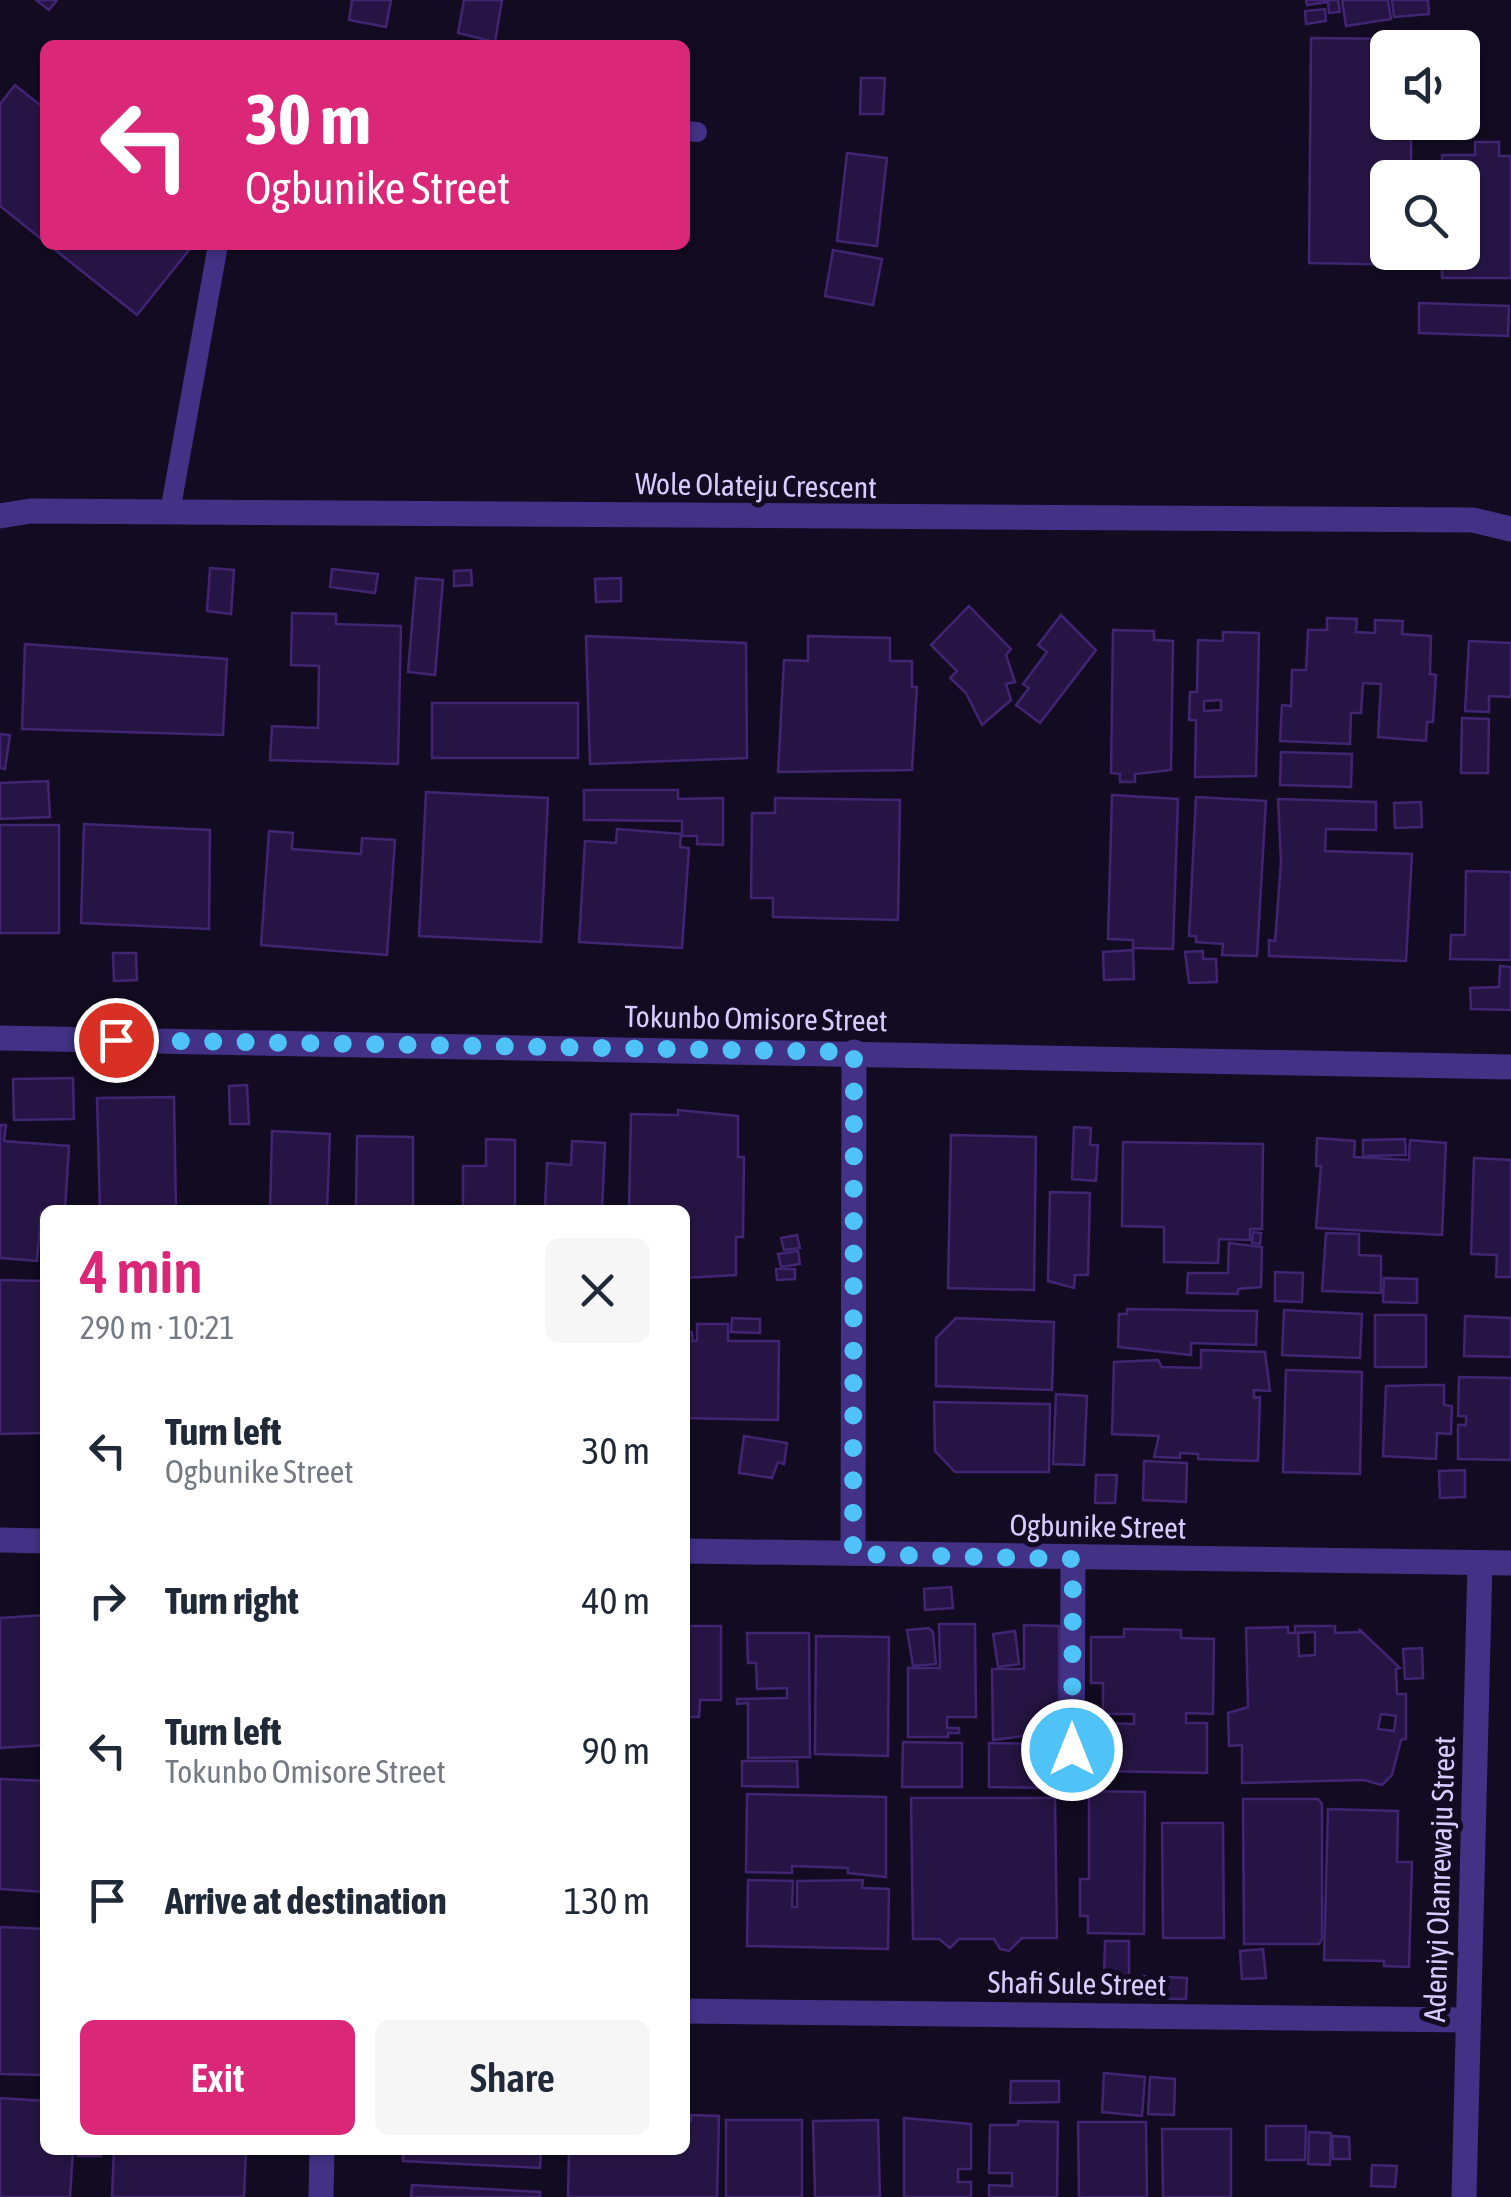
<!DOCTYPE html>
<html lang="en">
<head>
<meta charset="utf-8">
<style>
  :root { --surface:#fff; --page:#f6f6f7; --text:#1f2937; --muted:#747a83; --accent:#db2777 }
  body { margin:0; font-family:"Asap Condensed",sans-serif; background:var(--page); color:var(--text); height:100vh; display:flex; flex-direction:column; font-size:38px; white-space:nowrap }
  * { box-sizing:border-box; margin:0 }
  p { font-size:32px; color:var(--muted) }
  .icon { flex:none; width:55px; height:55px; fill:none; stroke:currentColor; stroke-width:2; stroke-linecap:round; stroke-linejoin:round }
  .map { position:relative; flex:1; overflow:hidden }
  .drawer { position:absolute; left:40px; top:1205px; width:650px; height:950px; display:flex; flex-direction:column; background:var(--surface); border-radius:15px; box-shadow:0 2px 8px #0004 }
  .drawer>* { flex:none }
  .guide { position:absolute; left:40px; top:40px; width:650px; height:210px; border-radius:15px; box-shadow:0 2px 8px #0004; background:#db2777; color:#fff; overflow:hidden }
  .controls { position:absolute; left:1370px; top:30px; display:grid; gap:20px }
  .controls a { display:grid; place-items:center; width:110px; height:110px; border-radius:15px; background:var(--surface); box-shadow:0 2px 8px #0004; font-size:50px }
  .pin { position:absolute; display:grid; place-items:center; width:85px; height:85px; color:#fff; margin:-42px; border:5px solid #fff; border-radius:50%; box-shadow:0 2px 10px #0007 }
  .me { position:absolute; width:110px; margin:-55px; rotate:0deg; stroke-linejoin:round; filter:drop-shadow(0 0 8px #0008) }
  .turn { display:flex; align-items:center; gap:35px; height:210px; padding:0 40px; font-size:45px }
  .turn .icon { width:130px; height:130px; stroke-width:2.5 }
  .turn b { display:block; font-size:70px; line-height:85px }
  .round { display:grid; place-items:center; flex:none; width:105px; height:105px; border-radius:15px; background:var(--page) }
  .headline { display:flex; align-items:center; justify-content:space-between; height:170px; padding:0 40px }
  h1 { font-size:60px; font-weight:600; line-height:75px; color:var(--accent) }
  .action { display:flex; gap:20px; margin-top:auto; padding:20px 40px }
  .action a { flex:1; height:115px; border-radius:15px; background:var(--accent); color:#fff; font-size:40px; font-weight:600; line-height:115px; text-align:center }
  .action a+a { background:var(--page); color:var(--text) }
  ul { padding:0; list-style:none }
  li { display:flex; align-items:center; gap:30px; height:150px; padding:0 40px }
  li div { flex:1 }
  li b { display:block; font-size:38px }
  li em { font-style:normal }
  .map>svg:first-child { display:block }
</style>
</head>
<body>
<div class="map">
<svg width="1511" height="2197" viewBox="0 0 1511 2197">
  <rect width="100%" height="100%" fill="#120b21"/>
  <g fill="#261544" stroke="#412572" stroke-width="2.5" fill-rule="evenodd">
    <polygon points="36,0 57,0 49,10"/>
    <polygon points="352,0 391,0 386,27 349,20"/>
    <polygon points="464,0 502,0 495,42 458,33"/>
    <polygon points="1306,0 1338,0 1340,12 1329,13 1328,2 1307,5"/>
    <polygon points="1342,0 1388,0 1391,19 1346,26"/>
    <polygon points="1392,0 1428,0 1429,14 1394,17"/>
    <polygon points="1325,9 1326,21 1306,24 1305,11"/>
    <polygon points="1311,38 1412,39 1412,48 1388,48 1388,122 1411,122 1411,178 1388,178 1388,252 1410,252 1410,265 1309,263"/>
    <polygon points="861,78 885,78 883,114 860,114"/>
    <polygon points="15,85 45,109 45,242 0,206 0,104"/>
    <polygon points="1475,142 1499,142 1499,156 1511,156 1511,278 1442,278 1442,252 1462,252 1462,178 1442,178 1442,155 1475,155"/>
    <polygon points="847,153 887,158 877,246 837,241"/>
    <polygon points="49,245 193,245 137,315"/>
    <polygon points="833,250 882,259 873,305 825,296"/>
    <polygon points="1419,303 1509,306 1508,336 1419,333"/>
    <polygon points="210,568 234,570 231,614 207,611"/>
    <polygon points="332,569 378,574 375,593 330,587"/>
    <polygon points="471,570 472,585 454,586 454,571"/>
    <polygon points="416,578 443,580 435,675 408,672"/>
    <polygon points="621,578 621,601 596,602 595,579"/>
    <polygon points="969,606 1011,649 1006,655 1015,682 1006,684 1011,700 982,725 966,693 950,678 957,671 931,645"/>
    <polygon points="292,613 336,614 336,624 401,626 398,764 270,760 272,726 318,728 319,666 291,665"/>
    <polygon points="1061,615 1096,650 1040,723 1016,705 1029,688 1023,684 1047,652 1038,645"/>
    <polygon points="1327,618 1357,619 1356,632 1375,633 1375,620 1403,621 1402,634 1431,636 1430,674 1436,675 1433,722 1427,722 1426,741 1378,737 1381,684 1363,683 1361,713 1351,713 1350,744 1280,741 1282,705 1291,706 1292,670 1306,670 1308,630 1327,630"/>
    <polygon points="1113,630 1154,631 1154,640 1173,641 1171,770 1135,774 1135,782 1120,782 1120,774 1111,773"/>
    <path d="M1223,632L1259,633L1256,776L1195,777L1196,720H1189L1190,692H1197L1198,640L1223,641ZM1221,700V710L1204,711V701Z"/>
    <polygon points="586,636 746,643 747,758 590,764"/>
    <polygon points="808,636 890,638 890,661 912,661 912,687 917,687 912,770 778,772 784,660 808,661"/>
    <polygon points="1469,641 1511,643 1511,697 1489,696 1489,712 1465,711"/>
    <polygon points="25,644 227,659 223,735 22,729"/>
    <rect x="432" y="703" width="146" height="55"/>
    <polygon points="1462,718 1489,719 1488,773 1461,773"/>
    <polygon points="0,734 10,735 5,769 0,768"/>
    <polygon points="1281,752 1352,754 1351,787 1280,785"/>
    <polygon points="48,781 50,817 0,819 0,783"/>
    <polygon points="584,790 678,790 678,799 723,798 723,845 697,844 697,836 682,836 682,821 584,820"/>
    <polygon points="426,792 548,798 541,942 419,936"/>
    <polygon points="1112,795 1178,799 1173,949 1133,948 1133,940 1108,939"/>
    <polygon points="1196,797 1266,801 1257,956 1222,955 1223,944 1196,942 1196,936 1189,936"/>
    <polygon points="775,798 900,800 898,920 773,917 773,898 751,898 752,813 775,813"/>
    <polygon points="1278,799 1376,802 1376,830 1326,829 1325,851 1412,854 1406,961 1269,956 1269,940 1275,941 1281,862"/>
    <polygon points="1421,802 1422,827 1395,828 1394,803"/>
    <polygon points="84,824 210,830 209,929 81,923"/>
    <rect x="0" y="825" width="59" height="108"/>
    <polygon points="617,829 681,834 680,847 689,848 682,948 579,942 585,841 616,843"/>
    <polygon points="269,831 293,833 292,849 361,854 362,838 395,840 387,955 261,945"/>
    <polygon points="1466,871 1511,872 1511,960 1450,959 1451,935 1465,935"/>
    <polygon points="1133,950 1134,979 1104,980 1103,952"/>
    <polygon points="1203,951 1203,959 1216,959 1217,982 1189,983 1185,952"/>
    <polygon points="113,953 136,953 137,980 114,981"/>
    <polygon points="1500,966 1511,967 1511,1010 1471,1009 1470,988 1499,987"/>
    <polygon points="73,1078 74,1119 14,1120 13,1079"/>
    <polygon points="247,1085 249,1124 230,1124 229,1086"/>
    <polygon points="174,1097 176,1210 100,1210 97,1098"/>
    <polygon points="678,1110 738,1116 738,1157 744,1157 743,1237 736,1237 736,1275 685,1278 685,1210 629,1210 631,1114 678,1115"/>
    <polygon points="0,1125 6,1125 4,1141 69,1146 65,1210 41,1212 37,1261 0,1258"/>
    <polygon points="1074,1127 1091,1128 1090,1145 1098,1145 1096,1181 1072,1179"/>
    <polygon points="272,1131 330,1134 327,1210 270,1210"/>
    <polygon points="951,1135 1036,1137 1034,1290 948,1288"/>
    <polygon points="357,1136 413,1137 413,1210 356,1210"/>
    <polygon points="1317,1138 1355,1141 1354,1157 1409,1160 1410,1140 1446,1143 1442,1235 1316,1228 1321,1166 1316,1166"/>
    <polygon points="486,1139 515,1140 515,1210 463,1210 463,1166 486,1166"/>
    <polygon points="1405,1139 1406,1155 1363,1156 1363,1140"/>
    <polygon points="572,1141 605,1143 602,1210 545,1210 547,1163 571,1165"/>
    <polygon points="1123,1142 1263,1144 1262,1229 1250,1229 1250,1240 1219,1239 1218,1263 1164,1262 1164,1227 1122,1226"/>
    <polygon points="1474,1158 1511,1160 1511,1277 1496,1277 1497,1255 1471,1254"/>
    <polygon points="1050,1192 1090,1193 1088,1275 1075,1275 1074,1288 1048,1281"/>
    <polygon points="1253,1232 1261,1233 1260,1244 1252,1243"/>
    <polygon points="1326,1233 1359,1234 1359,1255 1381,1256 1381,1293 1322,1291"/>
    <polygon points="797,1235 800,1248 784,1250 781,1238"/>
    <polygon points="1229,1243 1262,1247 1261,1287 1238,1289 1238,1294 1187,1293 1188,1273 1228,1273"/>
    <polygon points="798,1251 800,1264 781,1267 778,1254"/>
    <polygon points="776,1269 795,1269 795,1279 777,1280"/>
    <polygon points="1275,1272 1303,1273 1302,1302 1275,1301"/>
    <polygon points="1384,1278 1417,1279 1417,1303 1383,1302"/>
    <polygon points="0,1280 45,1281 45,1433 0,1434"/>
    <polygon points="1127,1309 1257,1311 1256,1345 1191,1343 1191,1355 1118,1347 1119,1314 1127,1314"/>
    <polygon points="1284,1310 1362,1314 1360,1358 1282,1355"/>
    <rect x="1375" y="1315" width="51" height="52"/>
    <polygon points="1465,1316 1511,1318 1511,1357 1464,1356"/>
    <polygon points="732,1318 760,1319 760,1333 731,1332"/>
    <polygon points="956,1318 1054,1322 1052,1390 936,1386 936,1338"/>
    <polygon points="697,1324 728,1324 728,1341 779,1341 778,1420 685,1418 685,1332 692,1332 693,1341 697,1341"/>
    <polygon points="1201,1350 1265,1352 1270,1391 1254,1390 1254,1398 1260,1397 1258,1461 1198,1459 1198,1454 1180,1453 1180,1458 1154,1457 1159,1436 1112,1434 1114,1362 1158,1360 1162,1367 1201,1368"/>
    <polygon points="1286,1370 1362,1372 1360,1474 1283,1472"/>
    <polygon points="1459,1377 1511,1378 1511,1460 1458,1459 1458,1425 1466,1425 1466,1416 1458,1416"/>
    <polygon points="1426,1385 1444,1385 1444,1405 1452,1406 1451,1434 1437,1433 1436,1459 1383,1456 1386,1386"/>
    <polygon points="1056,1394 1087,1396 1084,1465 1053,1464"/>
    <polygon points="934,1402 1050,1404 1049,1472 955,1472 935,1451"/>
    <polygon points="744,1436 787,1443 784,1464 778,1462 772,1478 739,1473"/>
    <polygon points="1144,1461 1187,1463 1186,1502 1143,1500"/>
    <polygon points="1465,1470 1465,1497 1440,1498 1439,1471"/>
    <polygon points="1096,1475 1117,1475 1115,1503 1095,1503"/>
    <polygon points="951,1587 953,1608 925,1610 924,1589"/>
    <polygon points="45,1615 45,1745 0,1748 0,1618"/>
    <polygon points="939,1624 975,1624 976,1717 947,1717 947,1728 959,1728 959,1733 948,1733 948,1737 908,1737 908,1668 940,1668"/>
    <polygon points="1024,1625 1059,1626 1059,1720 1032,1720 1032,1735 993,1740 992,1669 1024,1669"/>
    <polygon points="685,1626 721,1626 721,1700 700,1700 699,1717 685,1717"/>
    <path d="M1295,1626H1335V1633L1360,1632L1359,1629L1400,1668L1396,1669L1397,1694H1406V1739L1401,1740L1392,1775L1382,1785L1364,1780L1242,1783V1745L1229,1746L1228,1713L1248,1707L1246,1628L1288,1627V1633H1295ZM1315,1632V1655L1299,1656L1298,1633ZM1381,1714L1396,1716L1394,1731L1378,1729Z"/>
    <polygon points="929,1628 933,1632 936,1664 913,1666 907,1630"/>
    <polygon points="1124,1629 1181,1630 1181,1638 1214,1639 1213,1714 1186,1713 1186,1723 1207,1723 1207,1773 1100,1771 1100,1723 1134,1724 1134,1714 1103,1714 1103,1683 1091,1683 1091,1637 1124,1637"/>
    <polygon points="1015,1631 1019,1664 998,1667 993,1634"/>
    <polygon points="747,1633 809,1633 810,1757 748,1758 748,1703 737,1704 737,1699 787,1698 787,1688 757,1689 756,1663 748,1663"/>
    <polygon points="816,1636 889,1637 888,1756 815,1754"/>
    <polygon points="1422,1648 1423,1678 1405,1679 1403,1649"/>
    <polygon points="903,1742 962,1743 962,1787 902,1787"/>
    <polygon points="989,1743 1049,1744 1049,1788 989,1787"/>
    <polygon points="742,1761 797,1761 798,1787 742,1786"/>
    <polygon points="0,1779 45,1781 45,1892 0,1889"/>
    <polygon points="1089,1791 1145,1792 1144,1934 1088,1933 1088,1916 1080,1916 1080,1879 1089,1879"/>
    <polygon points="747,1794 886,1797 886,1877 848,1873 848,1868 792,1866 792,1873 746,1872"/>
    <polygon points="911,1798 1055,1798 1057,1938 1022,1938 1009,1951 1000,1949 994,1939 959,1939 950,1948 939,1939 913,1939"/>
    <polygon points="1243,1799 1318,1799 1322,1804 1322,1939 1319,1944 1244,1944"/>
    <polygon points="1328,1809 1398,1811 1397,1862 1412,1862 1409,1967 1384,1966 1384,1961 1324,1960"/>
    <polygon points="1162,1823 1223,1823 1224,1938 1163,1938"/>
    <polygon points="748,1880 793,1881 792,1907 797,1907 797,1881 863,1880 862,1888 889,1889 888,1949 747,1946"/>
    <polygon points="0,1927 45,1929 45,2075 0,2074"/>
    <polygon points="1105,1941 1129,1941 1129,1975 1104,1975"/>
    <polygon points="1263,1949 1266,1978 1242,1979 1240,1951"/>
    <polygon points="1142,1976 1187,1978 1186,1999 1142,1998"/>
    <polygon points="1081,1979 1135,1981 1135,1996 1080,1994"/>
    <polygon points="1104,2073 1145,2077 1142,2116 1102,2112"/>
    <polygon points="1150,2077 1175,2079 1174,2115 1148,2114"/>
    <polygon points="1011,2081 1059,2081 1059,2102 1010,2103"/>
    <polygon points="0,2098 45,2101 45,2150 73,2150 70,2197 0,2197"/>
    <polygon points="691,2115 719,2116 717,2197 568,2197 569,2150 685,2150 685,2121 691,2121"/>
    <polygon points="904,2118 971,2124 971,2169 958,2169 958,2182 971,2182 971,2197 904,2197"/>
    <rect x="726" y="2120" width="76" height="77"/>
    <polygon points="878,2120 880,2197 815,2197 813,2121"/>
    <polygon points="1018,2121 1058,2122 1057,2197 989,2197 989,2185 1012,2186 1012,2173 989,2173 990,2125 1018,2125"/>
    <polygon points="1078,2122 1146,2122 1147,2197 1079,2197"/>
    <polygon points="1266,2126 1306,2126 1305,2160 1266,2160"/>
    <polygon points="1162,2129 1231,2129 1231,2197 1163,2197"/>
    <polygon points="1309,2132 1331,2133 1330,2165 1308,2164"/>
    <polygon points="1332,2136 1349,2137 1350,2159 1333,2159"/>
    <polygon points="79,2150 101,2150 101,2156 78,2156"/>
    <polygon points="114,2150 246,2150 244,2197 112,2197"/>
    <polygon points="403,2150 541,2150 540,2168 403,2161"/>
    <polygon points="1372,2165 1397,2166 1395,2187 1371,2186"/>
    <polygon points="412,2185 540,2192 540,2197 411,2197"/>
  </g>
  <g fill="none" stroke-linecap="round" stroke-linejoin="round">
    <g stroke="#423185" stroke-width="20">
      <polyline points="685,131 697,132"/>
      <polyline points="170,512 218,245"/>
    </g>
    <g stroke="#423185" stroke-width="25">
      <polyline points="0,516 31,511 1473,520 1511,529"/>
      <polyline points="0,1038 1511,1067"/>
      <polyline points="0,1540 45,1541"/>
      <polyline points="685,1551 1511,1563"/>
      <polyline points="853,1553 854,1052"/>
      <polyline points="1072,1788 1073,1559"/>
      <polyline points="685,2011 1468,2020"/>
      <polyline points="321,2197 322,2150"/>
      <polyline points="1464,2197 1480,1563"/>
    </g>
  </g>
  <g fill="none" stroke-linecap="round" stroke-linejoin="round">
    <polyline stroke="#4fc3f7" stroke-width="18" stroke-dasharray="0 32.4" points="116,1040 854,1052 853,1554 1073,1559 1072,1750"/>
  </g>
  <g text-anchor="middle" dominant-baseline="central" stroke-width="10" stroke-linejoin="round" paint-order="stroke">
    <g font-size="30" fill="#d9cbff" stroke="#120b21">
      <text transform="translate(756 485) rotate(1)">Wole Olateju Crescent</text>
      <text transform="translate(756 1018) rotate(1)">Tokunbo Omisore Street</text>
      <text transform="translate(1098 1526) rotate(1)">Ogbunike Street</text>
      <text transform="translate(1439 1879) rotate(-88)">Adeniyi Olanrewaju Street</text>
      <text transform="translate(1077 1983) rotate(1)">Shafi Sule Street</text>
    </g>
  </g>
</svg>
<div class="controls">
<a><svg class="icon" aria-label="sound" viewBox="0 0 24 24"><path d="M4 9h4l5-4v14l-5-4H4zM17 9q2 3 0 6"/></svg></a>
<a><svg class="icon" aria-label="search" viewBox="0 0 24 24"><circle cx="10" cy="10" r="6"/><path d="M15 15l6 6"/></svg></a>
</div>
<div class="pin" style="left:116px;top:1040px;background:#d93025"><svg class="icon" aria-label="arrive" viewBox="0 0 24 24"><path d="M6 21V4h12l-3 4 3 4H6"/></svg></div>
<svg class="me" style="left:1072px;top:1750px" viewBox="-20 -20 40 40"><circle r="17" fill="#4fc3f7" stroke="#fff" stroke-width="3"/><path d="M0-11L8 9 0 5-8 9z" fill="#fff"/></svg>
<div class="guide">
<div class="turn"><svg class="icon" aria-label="left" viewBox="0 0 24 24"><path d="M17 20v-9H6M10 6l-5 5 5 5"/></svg><div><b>30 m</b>Ogbunike Street</div></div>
</div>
<section class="drawer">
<div class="headline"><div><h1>4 min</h1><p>290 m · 10:21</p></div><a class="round"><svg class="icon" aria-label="close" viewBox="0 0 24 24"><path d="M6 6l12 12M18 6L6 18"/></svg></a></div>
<ul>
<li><svg class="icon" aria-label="left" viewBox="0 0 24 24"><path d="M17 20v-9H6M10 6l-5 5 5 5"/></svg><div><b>Turn left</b><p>Ogbunike Street</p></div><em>30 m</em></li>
<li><svg class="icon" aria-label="right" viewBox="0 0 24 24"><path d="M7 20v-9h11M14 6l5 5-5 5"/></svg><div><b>Turn right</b></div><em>40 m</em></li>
<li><svg class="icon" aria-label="left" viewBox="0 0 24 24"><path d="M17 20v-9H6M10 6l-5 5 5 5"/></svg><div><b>Turn left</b><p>Tokunbo Omisore Street</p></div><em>90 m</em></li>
<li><svg class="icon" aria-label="arrive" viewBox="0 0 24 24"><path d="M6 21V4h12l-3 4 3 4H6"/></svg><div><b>Arrive at destination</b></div><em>130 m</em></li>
</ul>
<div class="action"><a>Exit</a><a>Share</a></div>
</section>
</div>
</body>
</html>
